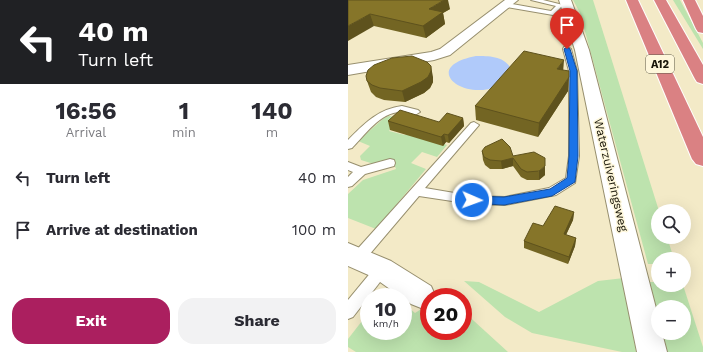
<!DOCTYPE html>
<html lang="en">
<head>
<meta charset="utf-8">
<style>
  :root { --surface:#fff; --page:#f2f2f3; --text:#2b2b33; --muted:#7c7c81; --accent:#ab1f5f }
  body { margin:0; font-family:"Work Sans",sans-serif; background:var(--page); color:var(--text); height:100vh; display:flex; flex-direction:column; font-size:15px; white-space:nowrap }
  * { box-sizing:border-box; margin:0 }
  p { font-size:13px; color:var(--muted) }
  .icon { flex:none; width:22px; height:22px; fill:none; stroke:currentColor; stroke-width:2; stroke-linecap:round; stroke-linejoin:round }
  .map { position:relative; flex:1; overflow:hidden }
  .details { display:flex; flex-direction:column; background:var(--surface); width:348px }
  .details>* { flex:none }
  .banner { background:#202124; color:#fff; overflow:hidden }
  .tools { position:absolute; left:303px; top:204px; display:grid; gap:8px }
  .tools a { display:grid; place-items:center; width:40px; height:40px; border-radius:50%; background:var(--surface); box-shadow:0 4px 16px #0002; font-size:20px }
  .speed { position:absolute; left:12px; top:288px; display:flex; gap:8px; font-size:20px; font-weight:700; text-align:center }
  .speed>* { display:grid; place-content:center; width:52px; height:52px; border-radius:50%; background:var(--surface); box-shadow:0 4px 16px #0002; line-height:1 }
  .speed small { font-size:10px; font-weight:400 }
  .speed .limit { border:6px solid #d22; background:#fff; color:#111 }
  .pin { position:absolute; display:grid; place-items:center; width:34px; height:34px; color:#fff; margin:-41px -17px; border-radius:50% 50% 50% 0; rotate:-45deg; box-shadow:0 0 4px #0007 }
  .pin .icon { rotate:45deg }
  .me { position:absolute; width:44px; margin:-22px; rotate:92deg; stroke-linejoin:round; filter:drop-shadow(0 0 3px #0008) }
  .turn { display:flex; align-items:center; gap:14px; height:84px; padding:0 12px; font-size:18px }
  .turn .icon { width:52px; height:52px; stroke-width:2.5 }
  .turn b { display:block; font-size:28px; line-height:34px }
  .eta { display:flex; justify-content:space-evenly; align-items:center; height:68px; text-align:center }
  .eta b { font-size:24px; font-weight:700; line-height:28px }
  .button { display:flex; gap:8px; margin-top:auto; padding:8px 12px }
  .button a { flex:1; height:46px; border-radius:16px; background:var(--accent); color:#fff; font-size:16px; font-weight:700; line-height:46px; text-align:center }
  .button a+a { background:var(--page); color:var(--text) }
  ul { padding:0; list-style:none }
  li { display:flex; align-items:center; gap:12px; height:52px; padding:0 12px }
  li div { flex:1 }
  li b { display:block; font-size:15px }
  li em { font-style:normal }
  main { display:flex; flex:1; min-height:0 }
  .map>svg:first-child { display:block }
</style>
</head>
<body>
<main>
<section class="details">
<div class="banner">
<div class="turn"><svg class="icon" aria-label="left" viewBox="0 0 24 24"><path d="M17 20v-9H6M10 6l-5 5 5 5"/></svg><div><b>40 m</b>Turn left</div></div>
</div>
<div class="eta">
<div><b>16:56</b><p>Arrival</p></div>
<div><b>1</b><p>min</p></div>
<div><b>140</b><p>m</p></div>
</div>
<ul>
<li><svg class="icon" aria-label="left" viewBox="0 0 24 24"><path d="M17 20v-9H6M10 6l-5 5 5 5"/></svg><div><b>Turn left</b></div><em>40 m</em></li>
<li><svg class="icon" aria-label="arrive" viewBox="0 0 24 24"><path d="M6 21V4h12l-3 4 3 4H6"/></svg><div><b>Arrive at destination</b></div><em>100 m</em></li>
</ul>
<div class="button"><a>Exit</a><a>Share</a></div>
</section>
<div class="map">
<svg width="355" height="352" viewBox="0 0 355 352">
  <rect width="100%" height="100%" fill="#f3eac7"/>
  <g fill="#bde3ae">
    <polygon points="225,0 245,0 311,211 310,237 319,237 326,259 310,259 310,264 300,264 232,13"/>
    <polygon points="325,0 332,0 355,43 355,49"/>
    <polygon points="41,116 52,118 41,131 57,135 60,132 99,145 89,157 74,152 63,163 78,169 28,229 0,218 0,194 15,180 48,169 44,159 26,164 13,160 12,156 22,146 10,141 36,118"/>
    <polygon points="276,278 288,352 274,352 184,333 157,317 116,281 131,282 191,312 250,281"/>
    <polygon points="302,282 310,282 310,285 335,285 355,347 355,352 318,352 314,333 336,333 336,307 310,307 310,317"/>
    <polygon points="55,303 67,313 81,304 81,331 115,331 115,311 160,352 8,352 0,347 0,339 21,312 21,331 55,331"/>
  </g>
  <path fill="#b0cafa" d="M128,56C142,56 158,56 164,71C160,75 155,84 149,86C116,102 71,67 128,56Z"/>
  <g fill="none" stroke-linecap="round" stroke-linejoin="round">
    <g stroke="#978f6e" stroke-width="2">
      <g id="lane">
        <polygon points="183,0 195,0 215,5 205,15 158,7 155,5 158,3 203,11 208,6"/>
        <polygon points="216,47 219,47 223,49 229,71 231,156 227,183 208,195 157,205 124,204 71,196 15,262 10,264 5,262 3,258 5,254 123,123 126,122 131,125 77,188 124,196 157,197 201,188 218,178 221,156 221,71 215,49"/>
        <path d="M54,106L70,110L72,112L67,115C63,114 59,112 54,112C33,111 17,135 4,148L0,149V140C16,124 30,109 54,106Z"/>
        <polygon points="42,159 46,160 47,163 46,166 17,174 4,186 0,187 0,177 5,172 0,170 0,162 13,167"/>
        <polygon points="34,263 39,265 41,269 39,273 5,317 0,319 0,300 29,265"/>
      </g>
    </g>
    <g stroke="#978f6e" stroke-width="2">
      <g id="street">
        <polygon points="157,0 170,0 102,55 86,60 0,75 0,65 83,52 92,49"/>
        <polygon points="211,0 223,0 241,50 310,316 310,333 314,333 319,352 289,352 227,50"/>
        <polygon points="0,243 43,261 83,286 87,295 86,297 81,297 81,305 73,308 63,304 25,277 0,266"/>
      </g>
    </g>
    <g stroke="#fff" stroke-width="2">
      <g id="highway">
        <polygon points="278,0 290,0 355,137 355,166 348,164 344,159"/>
        <polygon points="306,0 318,0 355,65 355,84 349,82 347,79"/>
        <polygon points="335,0 347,0 355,16 355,33 350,32 348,29"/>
      </g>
    </g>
    <use href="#lane" fill="#fff" fill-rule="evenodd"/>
    <use href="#street" fill="#fff" fill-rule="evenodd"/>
    <use href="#highway" fill="#da8183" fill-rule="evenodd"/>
  </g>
  <g fill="#736523">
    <polygon points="0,0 102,9 95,13 97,24 78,38 26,26"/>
    <polygon points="215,70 220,91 190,137 128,120 127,106"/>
    <polygon points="85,77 85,82 82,88 76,93 57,102 36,100 28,97 23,92 19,81"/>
    <polygon points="115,118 116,126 101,143 98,142 95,146 42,130 40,121 91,122"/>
    <polygon points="134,151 165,156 197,175 191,180 179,180 173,177 165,166 154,169 142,169 137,165 135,160"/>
    <polygon points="226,212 225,220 218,235 228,238 227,246 220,264 176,248 176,241 195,226"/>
  </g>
  <g fill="#5e521d">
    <polygon points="96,0 100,0 102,9 95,13 97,24 78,38 75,26 81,9"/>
    <polygon points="22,14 26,26 0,41 0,26"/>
    <polygon points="216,60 215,73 209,69"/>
    <polygon points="83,66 85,77 85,82 82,88 76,93 57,102 54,91"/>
    <polygon points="221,77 220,91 190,137 191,123"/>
    <polygon points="115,118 116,126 101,143 100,135"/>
    <polygon points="96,134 98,142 95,146 93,137"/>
    <polygon points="165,158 165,166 154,169 153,161"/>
    <polygon points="197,166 197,175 191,180 191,171"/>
    <polygon points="226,212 225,220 215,241 216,234"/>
    <polygon points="228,238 227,246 220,264 221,257"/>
  </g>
  <g fill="#867529" stroke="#5e521d">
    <polygon points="0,0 96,0 81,9 95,12 75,26 22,14 0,26"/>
    <polygon points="176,51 216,60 209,69 221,71 221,77 191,123 127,106"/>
    <polygon points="64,56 79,62 83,66 83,71 80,77 73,82 54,91 32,88 24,85 19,81 18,76 20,70 26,65 44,58"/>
    <polygon points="52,110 91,122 99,113 115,118 100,135 96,134 93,137 40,121"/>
    <polygon points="154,139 162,147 165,156 186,152 197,158 197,166 191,171 179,172 173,169 165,158 153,161 142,160 136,157 134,151 137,147"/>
    <polygon points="207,206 226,212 216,234 228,238 221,257 176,241 185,223 195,226"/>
  </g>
  <polygon fill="#1a73e8" stroke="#114b97" points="219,47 222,49 229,71 230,156 227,182 204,196 156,205 121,203 120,200 121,197 124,196 156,197 202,189 219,178 221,156 222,71 216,49"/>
  <g text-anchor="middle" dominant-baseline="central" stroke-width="3" stroke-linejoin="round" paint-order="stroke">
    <rect fill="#fef7db" stroke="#5d5947" stroke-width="1" x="298" y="55" width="28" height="18" rx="3"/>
    <g font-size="11" font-weight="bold" fill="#181508">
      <text x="312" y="64">A12</text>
    </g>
    <g font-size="12" fill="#181508" stroke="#fef7db">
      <text transform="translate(263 175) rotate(77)">Waterzuiveringsweg</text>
    </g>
  </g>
</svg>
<div class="tools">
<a><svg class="icon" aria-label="search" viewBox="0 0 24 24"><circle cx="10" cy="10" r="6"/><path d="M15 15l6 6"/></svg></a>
<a>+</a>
<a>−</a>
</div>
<div class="speed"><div>10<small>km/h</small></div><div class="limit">20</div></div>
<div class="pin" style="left:219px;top:49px;background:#d93025"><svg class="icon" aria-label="arrive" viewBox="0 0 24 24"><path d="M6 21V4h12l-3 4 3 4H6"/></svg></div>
<svg class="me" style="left:124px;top:200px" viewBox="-20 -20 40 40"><circle r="17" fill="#1a73e8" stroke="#fff" stroke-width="3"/><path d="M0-11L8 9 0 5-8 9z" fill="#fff"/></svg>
</div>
</main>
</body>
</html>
